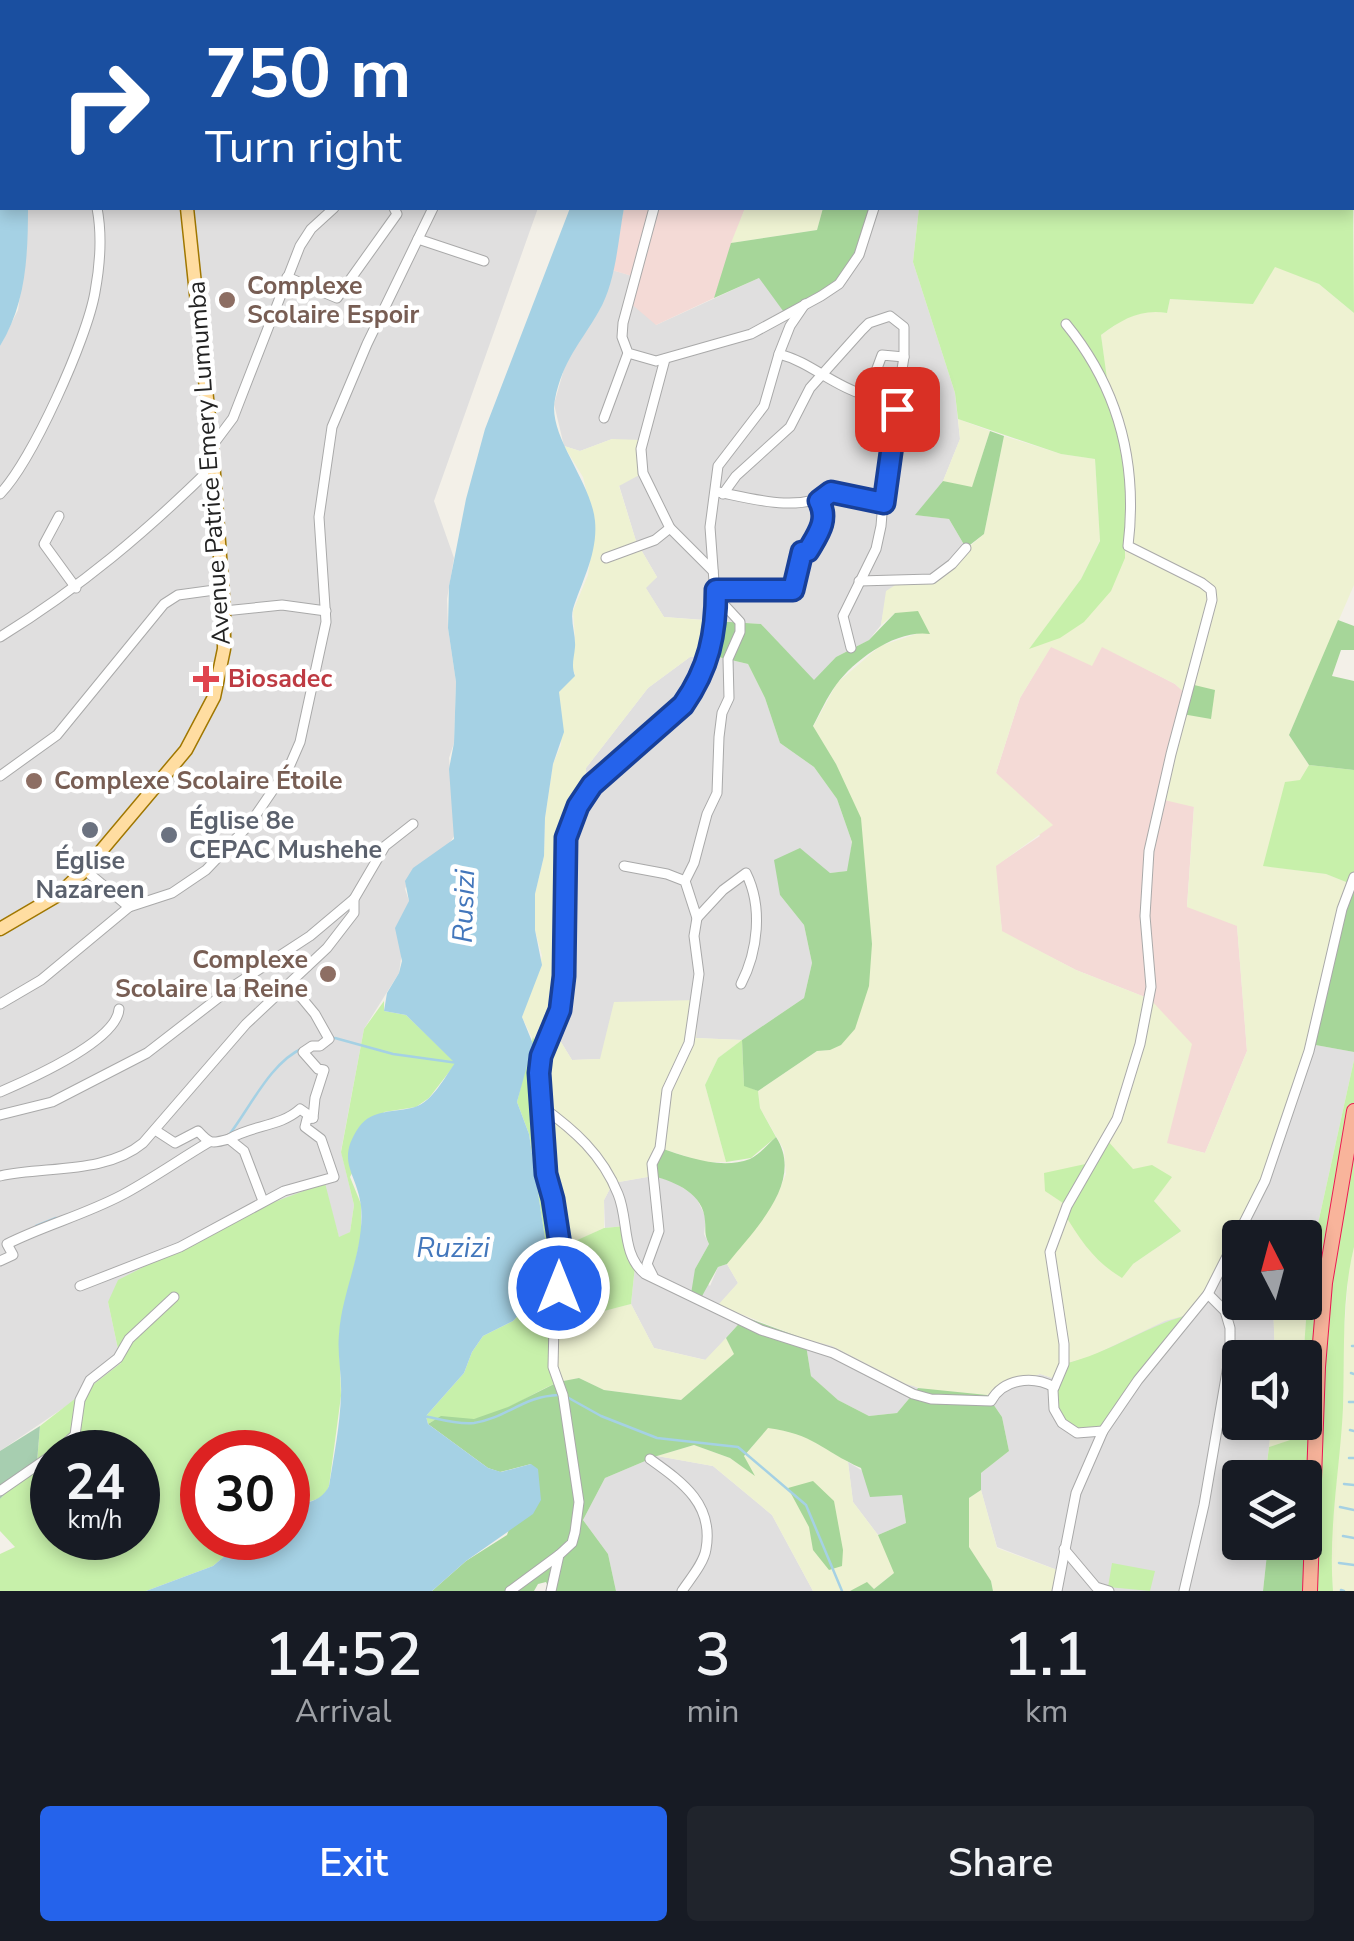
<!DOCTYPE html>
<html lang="en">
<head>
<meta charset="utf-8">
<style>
  :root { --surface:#171b24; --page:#20242c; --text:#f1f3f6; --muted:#9ea1a6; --accent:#2563eb }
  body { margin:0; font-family:"Nunito Sans",sans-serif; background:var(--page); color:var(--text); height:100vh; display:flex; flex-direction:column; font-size:38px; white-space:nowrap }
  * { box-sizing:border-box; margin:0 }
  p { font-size:32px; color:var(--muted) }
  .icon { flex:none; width:55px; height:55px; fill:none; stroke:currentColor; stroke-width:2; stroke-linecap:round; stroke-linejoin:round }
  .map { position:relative; height:1591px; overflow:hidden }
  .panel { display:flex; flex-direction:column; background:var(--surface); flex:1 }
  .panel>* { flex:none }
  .banner { position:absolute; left:0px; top:0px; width:1355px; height:210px; box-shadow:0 5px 15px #0003; background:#1a4fa0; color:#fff; overflow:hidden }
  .needle { width:65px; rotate:354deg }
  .tools { position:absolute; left:1222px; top:1220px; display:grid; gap:20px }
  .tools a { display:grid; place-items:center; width:100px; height:100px; border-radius:10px; background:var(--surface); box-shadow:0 5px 15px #0003; font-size:50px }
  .speed { position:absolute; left:30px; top:1430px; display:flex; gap:20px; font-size:50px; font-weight:700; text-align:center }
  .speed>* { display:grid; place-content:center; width:130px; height:130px; border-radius:50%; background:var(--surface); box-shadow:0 5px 15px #0003; line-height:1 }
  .speed small { font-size:25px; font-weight:400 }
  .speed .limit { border:15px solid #d22; background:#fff; color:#111 }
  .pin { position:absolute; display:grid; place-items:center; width:85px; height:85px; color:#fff; margin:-42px; border-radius:20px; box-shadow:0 5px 15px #0006 }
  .me { position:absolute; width:110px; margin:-55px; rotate:0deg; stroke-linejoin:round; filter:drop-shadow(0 0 8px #0008) }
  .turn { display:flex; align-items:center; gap:35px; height:210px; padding:0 40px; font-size:45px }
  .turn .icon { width:130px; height:130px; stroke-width:2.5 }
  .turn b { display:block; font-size:70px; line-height:85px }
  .eta { display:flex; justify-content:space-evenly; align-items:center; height:170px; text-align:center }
  .eta b { font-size:60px; font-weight:600; line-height:70px }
  .primary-button { display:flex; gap:20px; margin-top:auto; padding:20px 40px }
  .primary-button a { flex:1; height:115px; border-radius:10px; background:var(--accent); color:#fff; font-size:40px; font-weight:600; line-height:115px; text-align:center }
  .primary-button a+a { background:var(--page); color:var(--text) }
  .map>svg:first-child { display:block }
</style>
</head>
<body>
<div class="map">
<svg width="1354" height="1591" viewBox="0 0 1354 1591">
  <rect width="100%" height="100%" fill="#f3f0e8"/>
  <g fill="#e0dfdf">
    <polygon points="10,0 573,0 570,2"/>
    <polygon points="28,208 538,208 434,501 454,558 447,599 448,628 456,682 454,743 449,758 456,833 449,844 414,868 405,889 409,901 399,973 364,1029 341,1151 354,1205 350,1232 339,1238 324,1184 108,1302 121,1363 90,1390 0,1451 0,346 18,310 26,256"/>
    <polygon points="874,208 919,208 913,262 955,393 960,439 943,481 916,515 949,519 966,548 942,573 887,591 881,625 869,640 836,657 814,681 761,624 664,617 645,587 657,577 636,541 619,485 612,439 580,451 564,446 554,404 566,362 600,309 612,270 636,277 656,325 759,278"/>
    <polygon points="710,655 748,664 765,698 780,743 814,767 837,799 852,842 848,871 830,873 780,895 804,925 812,963 804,998 742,1040 696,1038 698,1001 601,1059 572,1060 553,1029 564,847 585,795 586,768 648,688 690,657"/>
    <polygon points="1310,1044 1354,1052 1354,1060 1310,1260 1305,1262 1305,1238 1240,1238 1240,1302 1273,1303 1275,1357 1240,1358 1240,1422 1272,1423 1265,1477 1240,1478 1240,1542 1292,1543 1280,1552 1267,1554 1263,1591 1057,1591 1060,1571 997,1547 981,1490 981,1473 1009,1451 1002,1417 987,1395 1040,1374 1056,1379"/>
    <polygon points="653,1176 673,1181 696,1197 706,1218 704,1234 709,1244 695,1269 710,1286 718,1267 727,1264 738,1283 719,1305 745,1317 706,1360 654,1348 631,1304 635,1266 624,1226 605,1228 604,1200 613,1183"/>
    <polygon points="805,1339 832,1345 918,1388 897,1413 869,1416 838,1400 811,1376"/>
    <polygon points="657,1456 713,1466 772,1515 813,1591 616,1591 608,1554 583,1520 605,1478"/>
    <polygon points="848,1462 902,1495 906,1523 878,1535 853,1502"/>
  </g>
  <g fill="#f4dad6">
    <polygon points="624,208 745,208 714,298 656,325 629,302 635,277 612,270"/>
    <polygon points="1051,646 1102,646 1175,684 1187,695 1194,806 1187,906 1237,925 1247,1051 1205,1153 1167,1144 1150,999 1076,970 1002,932 995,866 1040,836 996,773 1020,698"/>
  </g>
  <g fill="#eef2d2" fill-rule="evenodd">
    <polygon points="745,208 823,208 817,230 731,243"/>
    <path d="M1275,266L1319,284L1354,313V585L1289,735L1309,765L1264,866L1326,874L1351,884L1309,1051L1281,1140L1195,1313L1165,1321L1090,1357L1064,1364L1056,1379L1040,1374L987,1395L931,1391L906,1384L832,1346L805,1339L718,1305L738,1283L727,1264L775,1200L786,1174L784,1150L760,1108L758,1091L817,1051L830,1050L872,944L836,764L813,727L837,683L880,646L919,633L895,613L881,625L886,591L903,580L932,579L984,534L1004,436L1061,454L1095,459L1100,540L1081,579L1030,648L1110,591L1128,546L1101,335L1124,319L1149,310L1167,313L1170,299L1253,303ZM1051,647L1092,666L1102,647L1175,684L1187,695L1160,799L1194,807L1187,907L1237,926L1247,1051L1205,1153L1167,1143L1192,1044L1150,999L1076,970L1002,931L996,866L1053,825L996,773L1020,698ZM1172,1176L1154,1201L1181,1231L1133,1264L1067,1206Z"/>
    <polygon points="958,419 990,431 972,488 943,481 960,439"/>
    <polygon points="612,439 642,440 643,473 619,486 636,541 657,577 646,588 664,617 715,621 710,655 690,657 648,688 586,768 585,795 566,838 565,976 553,1029 572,1060 600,1059 614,1002 698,1000 696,1038 742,1040 718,1058 705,1085 726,1162 704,1162 660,1148 653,1176 613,1183 604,1200 604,1228 561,1248 546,1174 541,1056 522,1017 542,956 535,930 535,894 544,856 545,818 553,764 561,745 559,692 575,674 572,668 575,638 573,611 588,575 595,526 583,477 564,446 580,451"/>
    <polygon points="1354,1247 1354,1591 1333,1591 1330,1554 1343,1406 1344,1333 1349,1268"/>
    <polygon points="1310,1260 1304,1349 1309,1371 1308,1435 1269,1447 1272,1423 1305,1422 1305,1358 1275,1357 1273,1303 1305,1302 1305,1262"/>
    <polygon points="631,1304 654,1348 705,1360 726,1338 735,1354 681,1400 604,1390 579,1378 558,1382 554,1324"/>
    <polygon points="768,1427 798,1432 848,1462 853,1502 878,1535 895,1572 874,1589 867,1583 850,1591 813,1591 772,1515 713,1466 657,1456 694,1445 730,1458 753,1474 744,1457"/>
    <polygon points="981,1490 997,1548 1060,1571 1057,1591 993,1591 991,1581 969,1548 969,1498"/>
  </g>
  <g fill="#c7f0aa" fill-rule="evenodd">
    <path d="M1353,196L1354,313L1319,284L1275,267L1253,304L1170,299L1167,313C1140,309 1123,319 1101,335L1108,386L1126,442L1125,558L1111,591L1084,622L1060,638L1029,649L1081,579L1100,541L1095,459L1061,454L958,419L955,393L913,262L919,208H1352Z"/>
    <polygon points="1309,765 1354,770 1354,877 1351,884 1326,874 1263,866 1285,782 1300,780"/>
    <path d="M384,1001V1011L406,1015L456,1063L429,1098L416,1107L384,1112L350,1177L361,1204V1236L339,1335L341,1396L329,1486L324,1497L288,1508V1452H202V1538H246L213,1566L146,1591H0V1554L15,1547L0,1531V1499L37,1462L40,1426L121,1363L108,1302L118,1280L261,1207L325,1183L339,1237L350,1232L354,1205L341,1152L364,1029ZM52,1452H138V1538H52Z"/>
    <path d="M533,1037L541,1056L546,1174L562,1247L604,1228L625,1226L635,1266L631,1304L554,1324L558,1382C530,1394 504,1414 475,1419C454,1422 448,1411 428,1424L426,1416L464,1373L472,1352L483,1336L513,1321L523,1310L546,1245L529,1134L517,1102Z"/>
    <polygon points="742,1040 744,1085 758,1091 760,1108 776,1137 751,1158 726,1162 705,1085 718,1058"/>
    <path d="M1354,1060V1247C1341,1300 1345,1354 1343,1408C1340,1469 1328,1530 1333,1591H1310L1314,1491L1305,1490V1478H1265L1269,1447L1308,1434L1309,1371L1304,1349L1310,1260Z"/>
    <path d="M1106,1139L1133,1169L1152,1165L1172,1177L1154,1201L1181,1231L1133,1264L1122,1278C1095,1262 1080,1240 1064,1213L1066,1205L1045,1191L1044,1173L1090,1163Z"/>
    <path d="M1195,1313L1103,1431L1077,1433C1047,1402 1052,1405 1064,1364C1110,1353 1149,1324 1195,1313Z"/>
    <polygon points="1112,1563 1155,1571 1150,1591 1108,1587"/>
  </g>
  <g fill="#a6d699">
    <polygon points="823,208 874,208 849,272 786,315 759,278 714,298 731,243 817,230"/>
    <polygon points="990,431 1004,436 984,534 966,548 949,519 915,515 943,481 972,487"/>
    <path d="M918,611L930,634C897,629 855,659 836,685C827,697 820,713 813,726L836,764L861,818L872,944L869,986L855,1029L841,1045L830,1050L817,1051L758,1091L744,1086L742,1040L804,998L812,963L804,925L780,895L774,860L800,848L830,873L847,871L852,842L837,799L814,767L780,743L765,698L748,664L710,655L715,621L761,624L814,680L836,657L869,640L895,613Z"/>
    <polygon points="1338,620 1354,626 1354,650 1341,650 1332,676 1354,681 1354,770 1309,765 1289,735"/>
    <polygon points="1190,684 1215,690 1211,719 1182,714"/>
    <polygon points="1354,877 1354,1052 1310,1044"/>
    <path d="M776,1137C805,1182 754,1230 727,1264L718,1267L701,1298L691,1294L695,1269L709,1244C704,1234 706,1231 705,1221C704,1194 676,1182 653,1176L660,1148C688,1157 720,1170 750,1159C759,1155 768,1144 776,1137Z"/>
    <path d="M745,1317L805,1339L811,1376L838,1400L869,1416L897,1413L918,1388L987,1395L1002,1417L1009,1451L981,1473V1490L969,1498V1547L991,1581L993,1591H850L867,1582L874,1589L894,1573L878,1535L906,1523L902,1495L870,1497L861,1468C821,1450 814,1434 768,1428L744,1456L755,1476L730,1458L694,1445L657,1456L605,1478L583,1520L608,1554L616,1591H550L546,1582L538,1584L534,1591H432L466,1561L507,1535L531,1464L500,1472L488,1468L428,1424L441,1416L474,1419L508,1407L558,1382L579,1378L604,1390L681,1400L734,1354L726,1338Z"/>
    <polygon points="813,1481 834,1501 843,1550 842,1566 829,1570 813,1550 809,1527 788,1488"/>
    <path d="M1313,1527L1310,1591H1263L1267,1554C1282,1552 1290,1543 1305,1542V1533Z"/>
  </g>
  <polygon fill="#a7ceb0" points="40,1426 37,1462 0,1499 0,1451"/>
  <g fill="#a5d1e4">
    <path d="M0,0L10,2H2V208H28C28,256 26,304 0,346Z"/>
    <path d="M570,208H624C618,240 616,282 599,311C580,344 563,360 555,399C547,435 591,480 595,521C598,553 582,581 573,609C570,621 576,635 575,647C574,659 571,665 575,676L559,692L564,732L553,764L545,818L544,856L535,894V930L542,965L522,1017L533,1044L517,1102L529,1134L546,1245L541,1278L523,1310L513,1321L483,1336L472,1352L464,1373L426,1416L428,1424L488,1468L501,1472L531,1464L538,1469L541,1500L533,1514L466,1561L432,1591H146L213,1566L246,1538H288V1508C305,1501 320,1504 329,1486C334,1456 340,1425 341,1395C342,1375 337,1354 339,1334C342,1290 365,1250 361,1206C357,1173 335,1162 359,1127C373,1108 395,1113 415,1107C432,1102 445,1077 455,1063L406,1015L384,1011L387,993L399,973L402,961L395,928L409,901L405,881L413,868L454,839L449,769L454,743L456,682L448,628L449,586L466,499L485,429Z"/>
  </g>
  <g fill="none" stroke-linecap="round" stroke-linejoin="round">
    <g stroke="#a5d1e4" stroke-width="2.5">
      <polyline points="1143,0 1144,2"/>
      <polyline points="1352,107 1354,109"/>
      <polyline points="335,1038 393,1054 458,1063"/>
      <path d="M229,1135C251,1106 271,1062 303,1048"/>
      <polyline points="36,1226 56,1218"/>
      <polyline points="1352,1346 1354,1346"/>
      <polyline points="1351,1373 1354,1374"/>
      <polyline points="567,1397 601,1416 657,1438 738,1447 806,1505 842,1591"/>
      <polyline points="1349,1402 1354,1402"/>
      <path d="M424,1416C439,1419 458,1425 474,1423C507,1418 523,1396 559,1395"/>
      <polyline points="1350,1430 1354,1431"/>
      <polyline points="1349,1458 1354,1458"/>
      <polyline points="1344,1484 1354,1485"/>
      <polyline points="1340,1507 1354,1510"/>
      <polyline points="1343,1536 1354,1538"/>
      <polyline points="1339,1563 1354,1565"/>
      <polyline points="1341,1590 1344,1591"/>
    </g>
    <g stroke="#a9a9a9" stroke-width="11">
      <g id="minor">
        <polyline points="487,0 489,2"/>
        <polyline points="1091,0 1101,2"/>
        <polyline points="1319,0 1327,2"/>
        <polyline points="87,2 89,0"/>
        <polyline points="287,2 298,0"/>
        <polyline points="458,2 463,0"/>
        <polyline points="715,2 715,0"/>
        <polyline points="979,2 988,0"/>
        <polyline points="1175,2 1176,0"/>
        <polyline points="1281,2 1291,0"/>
        <polyline points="1352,8 1354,8"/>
        <polyline points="654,208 623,323 622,337 628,353 656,361 751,334 821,296 839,284 859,255 874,208"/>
        <polyline points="418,239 484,261"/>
        <polyline points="287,277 337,298 397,214 394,208"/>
        <path d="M1066,324C1119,389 1138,463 1128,546L1202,583L1211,590L1212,600L1171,754L1149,851L1145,916L1151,987L1140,1044L1117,1119L1067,1206L1050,1252L1064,1344V1364L1053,1390L1054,1409L1062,1423L1077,1433L1103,1431"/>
        <path d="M779,354C810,362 832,385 862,394L869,390L882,355L904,357"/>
        <polyline points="665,359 641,449 643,473 670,528 713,571"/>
        <polyline points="604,418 628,353"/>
        <polyline points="212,446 233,418 300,246 311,229 334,208"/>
        <path d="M718,492C753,499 801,513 831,492L884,503"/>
        <path d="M0,494C32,461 87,339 95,292C100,265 102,234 97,208"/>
        <polyline points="723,494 736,476 790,427 810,388 862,330 869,323 890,316 904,327 904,357 886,467 881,526 876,549 843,616 851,648"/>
        <polyline points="59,516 44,544 76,588"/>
        <polyline points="606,558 655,540 670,528"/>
        <polyline points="859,581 932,579 952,564 966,548"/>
        <path d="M716,590H793L802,552L808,551C818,534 829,520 819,501"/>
        <polyline points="224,611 282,605 326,611"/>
        <path d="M0,637C81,587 146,532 213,466"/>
        <polyline points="0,776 57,735 164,604 178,595 222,589"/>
        <polyline points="624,866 667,874 685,881 697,918 694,936 699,974 689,1043 667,1090 660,1148 652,1164 659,1231 647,1264 653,1276"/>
        <polyline points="85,870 129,907 172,893 206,870 249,825 290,765 300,742 326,622 319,517 332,427 367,344 433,208"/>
        <polyline points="685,881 694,863 707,814 717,793 719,737 722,713 729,698 728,659 740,632 740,622 716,596"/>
        <path d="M697,918L723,890L746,873C763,907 758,951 741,984"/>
        <polyline points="0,1004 41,980 129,907"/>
        <path d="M0,1092C28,1080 117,1041 119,1009"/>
        <path d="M541,1106C574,1130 602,1154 618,1194C629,1220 621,1254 645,1274L761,1330L833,1353L913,1394L931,1399L991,1401C1003,1379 1032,1375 1054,1387"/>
        <polyline points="0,1115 52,1102 147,1053 235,985 310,936 354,899"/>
        <path d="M155,1130L175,1143L198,1131C210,1144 211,1144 229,1139L244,1151L263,1201"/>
        <path d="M229,1139C252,1125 280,1127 300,1109L313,1118"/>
        <path d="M0,1176C45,1166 106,1174 143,1143L246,1024L327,948L354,913V899L385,846L413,824"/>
        <path d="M0,1261L13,1255L7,1244C45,1225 84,1215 122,1195C152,1179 180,1159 209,1142"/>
        <polyline points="80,1286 180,1247 284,1191 334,1177 321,1139 305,1127 307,1119 313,1118 315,1098 324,1070 318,1069 303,1052 312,1046 320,1046 329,1039 315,1014 291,985"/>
        <polyline points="56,1452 75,1435 80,1400 90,1380 118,1358 129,1339 174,1297"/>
        <path d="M650,1459C682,1482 714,1504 706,1549C704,1563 690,1579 682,1591"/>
        <polyline points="0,1491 52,1455"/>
        <polyline points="1064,1549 1096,1587 1109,1591"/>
        <polyline points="510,1591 559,1555"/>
        <polyline points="551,1591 559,1555 572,1543 575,1532 579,1502 563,1395 553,1367 554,1324 561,1258 553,1199 546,1174 539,1073 541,1056 560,1010 565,976 566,838 577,807 592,785 683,705 705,668 714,640 716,609 710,527 718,466 764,406 779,354 790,326 805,304"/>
        <polyline points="1057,1591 1076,1493 1103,1431 1138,1380 1208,1294 1265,1181 1309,1051 1342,909 1354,877"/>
        <polyline points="1184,1591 1204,1505 1230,1354 1230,1328 1225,1311 1208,1294"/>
      </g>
    </g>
    <g stroke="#a07700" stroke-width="15">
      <g id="primary">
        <polyline points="170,2 172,0"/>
        <polyline points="0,929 58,895 85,870 186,750 214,697 224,649 224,611 212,446 187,208"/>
      </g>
    </g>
    <g stroke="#ec1952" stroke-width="16">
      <g id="trunk">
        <polyline points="1167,0 1168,2"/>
        <polyline points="1352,196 1354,197"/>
        <polyline points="1310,1591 1318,1367 1325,1283 1354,1111"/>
      </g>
    </g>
    <use href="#minor" stroke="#fff" stroke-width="9"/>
    <use href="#primary" stroke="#ffdda1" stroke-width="12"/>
    <use href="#trunk" stroke="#f8b49b" stroke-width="14"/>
  </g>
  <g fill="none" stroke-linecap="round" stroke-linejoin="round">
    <g stroke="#184099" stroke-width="25">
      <path id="route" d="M559,1288L562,1258L553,1199L546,1174L539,1073L541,1056L560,1010L564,976L566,838L578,806L592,785L683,705C709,668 716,634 716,590H793L802,552L808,551C818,534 829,520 819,501L831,492L884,503L897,409"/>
    </g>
    <use href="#route" stroke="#2563eb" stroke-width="18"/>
  </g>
  <g fill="#8d6e63" stroke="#fff" stroke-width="4">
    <circle cx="227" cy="300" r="10"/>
    <circle cx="34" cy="781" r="10"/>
    <circle cx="328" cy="974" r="10"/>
  </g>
  <path fill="#e0444e" stroke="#fff" stroke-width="4" d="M201 664h10v10h10v10h-10v10h-10v-10h-10v-10h10z"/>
  <g fill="#6b7280" stroke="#fff" stroke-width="4">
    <circle cx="90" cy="830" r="10"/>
    <circle cx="169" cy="835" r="10"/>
  </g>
  <g text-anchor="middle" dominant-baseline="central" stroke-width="9" stroke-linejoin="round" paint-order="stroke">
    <g font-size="25" font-weight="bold" fill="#785e54" stroke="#fff" text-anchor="start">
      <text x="247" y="286">Complexe<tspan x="247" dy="29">Scolaire Espoir</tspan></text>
      <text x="54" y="781">Complexe Scolaire Étoile</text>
      <text x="308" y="960" text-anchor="end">Complexe<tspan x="308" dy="29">Scolaire la Reine</tspan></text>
    </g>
    <g font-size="25" fill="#222" stroke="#fff">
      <text transform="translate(209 463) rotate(-94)">Avenue Patrice Emery Lumumba</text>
    </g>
    <g font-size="25" font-weight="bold" fill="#be3a42" stroke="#fff" text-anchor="start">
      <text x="228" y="679">Biosadec</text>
    </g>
    <g font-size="25" font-weight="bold" fill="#5b616d" stroke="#fff" text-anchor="start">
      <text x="189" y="821">Église 8e<tspan x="189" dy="29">CEPAC Mushehe</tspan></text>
      <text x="90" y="861" text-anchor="middle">Église<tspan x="90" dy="29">Nazareen</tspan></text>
    </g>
    <g font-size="28" font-style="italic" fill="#4377bc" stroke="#fff">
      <text transform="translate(464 906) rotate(-88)">Rusizi</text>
      <text x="453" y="1248">Ruzizi</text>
    </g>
  </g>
</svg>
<div class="tools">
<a><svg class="needle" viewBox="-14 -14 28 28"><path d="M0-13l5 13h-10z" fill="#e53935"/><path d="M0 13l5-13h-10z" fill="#9ea1a6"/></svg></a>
<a><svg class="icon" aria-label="sound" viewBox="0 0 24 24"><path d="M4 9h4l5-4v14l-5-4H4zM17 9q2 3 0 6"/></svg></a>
<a><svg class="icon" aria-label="layers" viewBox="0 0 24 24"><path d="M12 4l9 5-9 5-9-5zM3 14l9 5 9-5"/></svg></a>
</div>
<div class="speed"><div>24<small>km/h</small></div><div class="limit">30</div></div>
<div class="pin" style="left:897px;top:409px;background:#d93025"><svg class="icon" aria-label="arrive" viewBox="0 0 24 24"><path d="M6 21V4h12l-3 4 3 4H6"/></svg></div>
<svg class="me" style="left:559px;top:1288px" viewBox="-20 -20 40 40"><circle r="17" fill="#2563eb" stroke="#fff" stroke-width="3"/><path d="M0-11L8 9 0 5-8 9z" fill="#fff"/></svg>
<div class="banner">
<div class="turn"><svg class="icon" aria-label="right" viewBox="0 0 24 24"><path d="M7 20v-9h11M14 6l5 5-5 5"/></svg><div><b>750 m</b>Turn right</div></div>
</div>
</div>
<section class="panel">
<div class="eta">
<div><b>14:52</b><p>Arrival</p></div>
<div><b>3</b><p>min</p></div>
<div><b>1.1</b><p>km</p></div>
</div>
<div class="primary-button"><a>Exit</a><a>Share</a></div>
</section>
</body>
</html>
